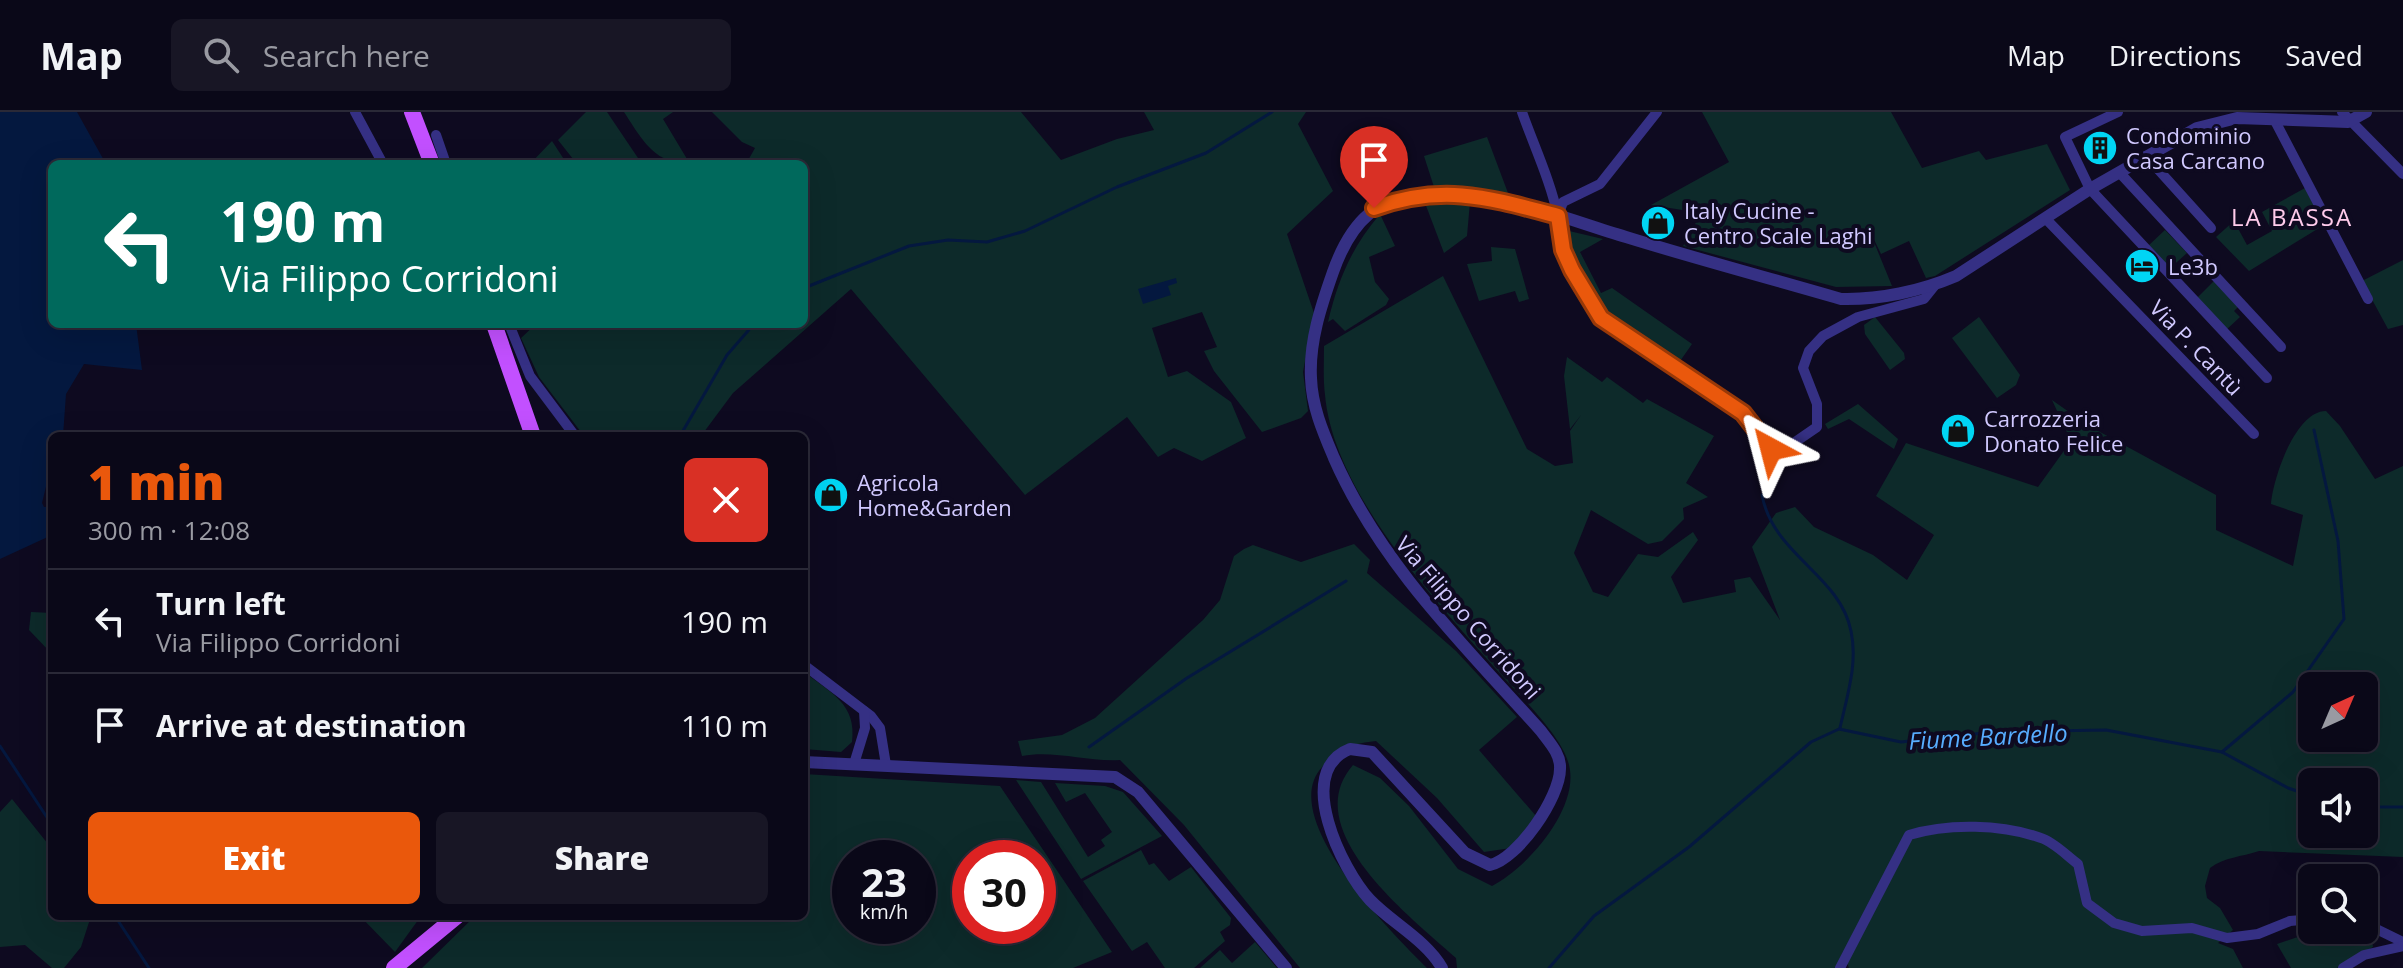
<!DOCTYPE html>
<html lang="en">
<head>
<meta charset="utf-8">
<style>
  :root { --surface:#0a0818; --page:#181625; --text:#f1f3f6; --muted:#999aa2; --line:#2a2937; --accent:#ea580c }
  body { margin:0; font-family:"Open Sans",sans-serif; background:var(--page); color:var(--text); height:100vh; display:flex; flex-direction:column; font-size:30px; white-space:nowrap }
  * { box-sizing:border-box; margin:0 }
  p { font-size:26px; color:var(--muted) }
  .icon { flex:none; width:44px; height:44px; fill:none; stroke:currentColor; stroke-width:2; stroke-linecap:round; stroke-linejoin:round }
  .map { position:relative; flex:1; overflow:hidden }
  .details { position:absolute; left:48px; top:320px; width:760px; height:488px; display:flex; flex-direction:column; background:var(--surface); border-radius:12px; box-shadow:0 8px 32px #0002,0 0 0 2px var(--line) }
  .details>* { flex:none }
  .banner { position:absolute; left:48px; top:48px; width:760px; height:168px; border-radius:12px; box-shadow:0 8px 32px #0002,0 0 0 2px var(--line); background:#00695c; color:#fff; overflow:hidden }
  .needle { width:52px; rotate:44deg }
  .fabs { position:absolute; left:2298px; top:560px; display:grid; gap:16px }
  .fabs a { display:grid; place-items:center; width:80px; height:80px; border-radius:12px; background:var(--surface); box-shadow:0 8px 32px #0002,0 0 0 2px var(--line); font-size:40px }
  .speed { position:absolute; left:832px; top:728px; display:flex; gap:16px; font-size:40px; font-weight:700; text-align:center }
  .speed>* { display:grid; place-content:center; width:104px; height:104px; border-radius:50%; background:var(--surface); box-shadow:0 8px 32px #0002,0 0 0 2px var(--line); line-height:1 }
  .speed small { font-size:20px; font-weight:400 }
  .speed .limit { border:12px solid #d22; background:#fff; color:#111 }
  .pin { position:absolute; display:grid; place-items:center; width:68px; height:68px; color:#fff; margin:-82px -34px; border-radius:50% 50% 50% 0; rotate:-45deg; box-shadow:0 0 8px #0007 }
  .pin .icon { rotate:45deg }
  .me { position:absolute; width:88px; margin:-44px; rotate:322deg; stroke-linejoin:round; filter:drop-shadow(0 0 6px #0008) }
  .turn { display:flex; align-items:center; gap:28px; height:168px; padding:0 40px; font-size:36px }
  .turn .icon { width:104px; height:104px; stroke-width:2.5 }
  .turn b { display:block; font-size:56px; line-height:68px }
  .round { display:grid; place-items:center; flex:none; width:84px; height:84px; border-radius:12px; background:var(--page) }
  .headline { display:flex; align-items:center; justify-content:space-between; height:136px; padding:0 40px }
  h1 { font-size:48px; font-weight:800; line-height:60px; color:var(--accent) }
  .action { display:flex; gap:16px; margin-top:auto; padding:16px 40px }
  .action a { flex:1; height:92px; border-radius:12px; background:var(--accent); color:#fff; font-size:32px; font-weight:800; line-height:92px; text-align:center }
  .action a+a { background:var(--page); color:var(--text) }
  ul { padding:0; list-style:none }
  li { display:flex; align-items:center; gap:24px; height:104px; padding:0 40px; border-top:2px solid var(--line) }
  li div { flex:1 }
  li b { display:block; font-size:30px }
  li em { font-style:normal }
  header { display:flex; align-items:center; gap:48px; box-sizing:border-box; height:112px; padding:0 40px; background:var(--surface); border-bottom:2px solid var(--line) }
  header strong { font-size:38px }
  nav { display:flex; gap:44px; margin-inline-start:auto; font-size:28px }
  .search { width:560px; height:72px; background:var(--page); display:flex; align-items:center; gap:20px; box-sizing:border-box; padding:0 28px; border-radius:12px; color:var(--muted); font-size:30px }
  .map>svg:first-child { display:block }
</style>
</head>
<body>
<header>
<strong>Map</strong>
<div class="search"><svg class="icon" aria-label="search" viewBox="0 0 24 24"><circle cx="10" cy="10" r="6"/><path d="M15 15l6 6"/></svg>Search here</div>
<nav><a>Map</a><a>Directions</a><a>Saved</a></nav>
</header>
<div class="map">
<svg width="2403" height="856" viewBox="0 0 2403 856">
  <rect width="100%" height="100%" fill="#0e0a20"/>
  <g fill="#0d2a2a" fill-rule="evenodd">
    <polygon points="586,0 607,0 642,52 577,52 558,28"/>
    <path d="M624,0H673L663,7L687,47C657,58 638,21 624,0Z"/>
    <polygon points="712,0 1021,0 1061,48 1117,27 1154,18 1144,0 1306,0 1298,12 1333,79 1287,122 1314,201 1303,260 1308,299 1301,306 1262,320 1214,259 1204,239 1217,235 1202,200 1152,216 1168,265 1187,259 1231,290 1246,326 1202,349 1174,336 1158,345 1127,305 1025,383 851,177 733,281 701,324 584,324 539,265 521,226 536,212 804,212 804,52 746,52 755,36 742,30"/>
    <polygon points="1702,0 1891,0 1922,56 1979,39 1986,48 2047,32 2070,78 1935,164 1926,166 1909,129 1881,142 1867,113 1892,174 1836,175 1683,134 1701,101 1651,93 1729,50"/>
    <polygon points="1487,25 1508,81 1434,75 1424,44"/>
    <polygon points="552,29 567,52 530,52"/>
    <polygon points="2305,76 2324,113 2249,159 2216,125 2234,109 2247,133 2272,119 2262,100"/>
    <polygon points="1448,89 1470,90 1467,124 1444,141 1425,91"/>
    <path d="M1380,102L1395,134L1369,145L1375,170L1389,187L1386,193L1345,219L1333,207L1328,210C1338,167 1352,135 1380,102Z"/>
    <polygon points="1565,118 1603,127 1580,140 1601,181 1612,176 1692,232 1678,252 1600,202 1575,162"/>
    <polygon points="2165,118 2187,141 2169,157 2147,135"/>
    <polygon points="1491,135 1515,137 1529,187 1519,190 1515,179 1479,189 1467,152 1492,149"/>
    <polygon points="2403,148 2403,213 2388,217 2362,169"/>
    <path d="M1443,164L1527,337L1555,354L1573,351L1570,319L1581,303L1570,317L1564,264L1567,245L1602,270L1607,265L1643,291L1647,287L1714,324L1686,371L1708,385L1683,396L1684,407L1662,429L1648,432L1591,398L1574,441L1593,480L1608,485L1638,442L1658,445L1693,420L1698,428L1671,465L1683,491L1736,480L1734,468L1750,465L1780,508L1752,435L1776,401L1795,395L1814,415L1873,443L1907,468L1934,423L1876,384L1906,331L2038,375L2071,329L2052,288L2089,314L2216,383V418L2293,454L2303,403L2271,392C2273,367 2295,299 2326,299L2340,314L2375,367L2403,354V745L2259,739C2241,745 2225,745 2210,756L2205,774L2207,786L2220,796L2233,818L2218,831L2233,837L2243,856H1849L1843,840L1836,856H1457L1456,846C1413,807 1296,718 1353,653L1380,666L1409,694L1458,757L1492,774C1527,756 1580,696 1569,653C1563,626 1523,587 1504,566C1440,494 1334,383 1325,283C1323,267 1324,250 1324,234ZM2312,574H2364V626H2312ZM2312,670H2364V722H2312Z"/>
    <polygon points="2214,169 2238,195 2234,199 2240,205 2226,218 2197,186"/>
    <polygon points="1875,205 1904,241 1905,247 1890,258 1865,222 1864,213"/>
    <polygon points="1979,205 2020,263 2016,273 1997,286 1952,226"/>
    <polygon points="1858,292 1898,327 1894,337 1849,307 1828,317 1825,312"/>
    <path d="M1354,432L1370,448L1367,461L1456,539L1517,605L1479,638L1536,704L1511,736L1484,740L1437,686L1376,629C1354,631 1339,637 1323,654C1274,704 1392,821 1427,856H1300L1184,713L1120,648C1087,650 1054,638 1022,644L1018,629L1062,623L1095,606L1203,508L1220,488L1234,444L1244,437L1253,433L1301,450Z"/>
    <polygon points="31,500 52,501 52,542 29,518"/>
    <path d="M804,560C831,581 857,592 852,630L841,640L804,637Z"/>
    <path d="M804,662L1000,674L1112,840L1073,856H422L475,804H804ZM850,746H918V814H850ZM970,746H1038V814H970Z"/>
    <polygon points="1016,668 1041,670 1088,745 1105,734 1101,728 1112,720 1085,681 1066,690 1055,671 1105,674 1123,680 1162,724 1081,767"/>
    <polygon points="12,687 52,737 52,804 91,804 81,835 64,856 52,856 25,833 0,835 0,700"/>
    <polygon points="1141,738 1149,753 1154,751 1169,769 1191,755 1231,806 1230,813 1220,820 1225,829 1194,856 1165,856 1147,830 1132,839 1083,769"/>
    <polygon points="360,804 421,804 395,840"/>
    <polygon points="2318,818 2349,818 2371,823 2373,835 2337,856 2291,856 2277,832"/>
    <polygon points="1255,830 1277,856 1200,856 1220,838 1232,851"/>
  </g>
  <g fill="#04183f">
    <polygon points="0,0 77,0 106,52 52,52 52,212 136,212 142,258 84,252 66,282 63,324 52,324 52,350 42,391 44,395 52,395 52,423 0,447"/>
    <polygon points="1176,166 1177,171 1168,174 1171,183 1143,192 1138,177"/>
  </g>
  <g fill="none" stroke-linecap="round" stroke-linejoin="round">
    <g stroke="#04183f" stroke-width="3">
      <polyline points="804,176 909,134 948,128 987,130 1025,119 1117,75 1206,41 1272,0"/>
      <polyline points="680,324 727,243 754,212"/>
      <path d="M1762,383C1773,443 1840,463 1851,519C1858,552 1847,584 1840,616"/>
      <polyline points="0,634 52,713"/>
      <polyline points="1089,635 1187,566 1346,469"/>
      <polyline points="2222,640 2293,580 2344,507 2338,429 2314,318"/>
      <polyline points="2364,695 2403,695"/>
      <polyline points="115,804 149,856"/>
      <polyline points="1549,856 1594,804 1689,735 1811,630 1839,617 1901,630 1993,620 2106,618 2222,640 2288,676 2312,684"/>
    </g>
    <g stroke="#353084" stroke-width="10">
      <polyline points="355,0 383,52"/>
      <path d="M1522,0C1534,34 1551,70 1558,105C1567,145 1574,173 1601,206L1743,301L1771,337L1779,341L1817,315V292L1803,256L1809,239L1823,224L1858,205L1924,187L1936,172"/>
      <polyline points="2118,0 2065,25 2090,77 2267,266"/>
      <polyline points="2342,0 2403,62"/>
      <polyline points="2274,7 2368,187"/>
      <polyline points="436,23 446,52"/>
      <polyline points="2146,44 2211,116"/>
      <polyline points="2119,60 2281,235"/>
      <polyline points="1558,104 1563,90 1600,72 1657,0"/>
      <polyline points="2046,107 2254,322"/>
      <polyline points="509,212 530,264 575,324"/>
      <polyline points="804,553 871,604 880,616 886,653"/>
      <polyline points="854,652 865,616 864,599"/>
      <polyline points="2364,811 2403,830"/>
      <path d="M1840,856L1909,723C1948,711 2002,712 2041,726C2054,730 2067,744 2078,752L2087,791L2114,811L2142,819L2192,816L2227,826L2258,822L2290,809L2312,807"/>
      <polyline points="2343,856 2364,843 2403,834"/>
    </g>
    <g stroke="#353084" stroke-width="12">
      <polyline points="804,650 1115,665 1138,680 1286,856"/>
      <path d="M1442,856C1426,828 1392,811 1370,788C1342,758 1293,659 1350,637L1372,640L1465,741L1490,753C1518,747 1560,685 1560,657C1561,642 1549,630 1541,619C1464,533 1381,453 1334,346C1323,320 1312,295 1311,266C1309,230 1321,194 1333,160C1351,109 1377,83 1433,81C1498,78 1565,107 1626,125C1697,147 1769,166 1841,187C1879,188 1921,179 1956,164L2090,77L2197,16L2237,6L2348,10L2366,0"/>
    </g>
    <g stroke="#c250ff" stroke-width="16">
      <polyline points="412,0 432,52"/>
      <polyline points="494,212 533,324"/>
      <polyline points="394,856 457,804"/>
    </g>
  </g>
  <g fill="none" stroke-linecap="round" stroke-linejoin="round">
    <g stroke="#983908" stroke-width="20">
      <path id="route" d="M1374,96C1444,71 1490,86 1558,104L1563,138L1572,158L1601,206L1743,301L1771,337"/>
    </g>
    <use href="#route" stroke="#ea580c" stroke-width="14"/>
  </g>
  <defs>
    <g id="building-disc" transform="scale(1.8)"><circle r="9.5" fill="#00d5f4" stroke="#0e0a20"/><path d="M-4-6H4V6H1V3H-1V6H-4ZM-2.5-4.3h1.7v1.8h-1.7ZM.8-4.3h1.7v1.8H.8ZM-2.5-1h1.7V.8h-1.7ZM.8-1h1.7V.8H.8Z" fill="#111"/></g>
    <g id="shop-disc" transform="scale(1.8)"><circle r="9.5" fill="#00d5f4" stroke="#0e0a20"/><path d="M-5-2.5h2.3a2.7 3.5 0 0 1 5.4 0H5L5.5 6h-11ZM-1.5-2.5h3a1.5 2.3 0 0 0-3 0Z" fill="#111"/></g>
    <g id="hotel-disc" transform="scale(1.8)"><circle r="9.5" fill="#00d5f4" stroke="#0e0a20"/><path d="M-6-4.5h1.5V1H6V5H4.5V3h-9V5H-6ZM-4 0a1.8 1.8 0 1 1 3.6 0ZM.5 0V-2.5h3Q6-2.5 6 0Z" fill="#111"/></g>
  </defs>
  <g fill-rule="evenodd">
    <use href="#building-disc" x="2100" y="36"/>
    <use href="#shop-disc" x="1658" y="111"/>
    <use href="#hotel-disc" x="2142" y="154"/>
    <use href="#shop-disc" x="1958" y="319"/>
    <use href="#shop-disc" x="831" y="383"/>
  </g>
  <g text-anchor="middle" dominant-baseline="central" stroke-width="8" stroke-linejoin="round" paint-order="stroke">
    <g font-size="22" fill="#d1c9ff" stroke="#0e0a20" text-anchor="start">
      <text x="2126" y="23">Condominio<tspan x="2126" dy="25">Casa Carcano</tspan></text>
      <text x="1684" y="98">Italy Cucine -<tspan x="1684" dy="25">Centro Scale Laghi</tspan></text>
      <text x="2168" y="154">Le3b</text>
      <text x="1984" y="306">Carrozzeria<tspan x="1984" dy="25">Donato Felice</tspan></text>
      <text x="857" y="370">Agricola<tspan x="857" dy="25">Home&amp;Garden</tspan></text>
    </g>
    <g font-size="22" fill="#d1c9ff" stroke="#0e0a20">
      <text transform="translate(2197 235) rotate(46)">Via P. Cantù</text>
      <text transform="translate(1469 505) rotate(49)">Via Filippo Corridoni</text>
    </g>
    <g font-size="24" letter-spacing="2" fill="#ffcbeb" stroke="#0e0a20">
      <text x="2292" y="104">LA BASSA</text>
    </g>
    <g font-size="24" font-style="italic" fill="#57adff" stroke="#0e0a20">
      <text transform="translate(1988 624) rotate(-3)">Fiume Bardello</text>
    </g>
  </g>
</svg>
<div class="fabs">
<a><svg class="needle" viewBox="-14 -14 28 28"><path d="M0-13l5 13h-10z" fill="#e53935"/><path d="M0 13l5-13h-10z" fill="#999aa2"/></svg></a>
<a><svg class="icon" aria-label="sound" viewBox="0 0 24 24"><path d="M4 9h4l5-4v14l-5-4H4zM17 9q2 3 0 6"/></svg></a>
<a><svg class="icon" aria-label="search" viewBox="0 0 24 24"><circle cx="10" cy="10" r="6"/><path d="M15 15l6 6"/></svg></a>
</div>
<div class="speed"><div>23<small>km/h</small></div><div class="limit">30</div></div>
<div class="pin" style="left:1374px;top:96px;background:#d93025"><svg class="icon" aria-label="arrive" viewBox="0 0 24 24"><path d="M6 21V4h12l-3 4 3 4H6"/></svg></div>
<svg class="me" style="left:1771px;top:337px" viewBox="-20 -20 40 40"><path d="M0-17L14 15 0 8-14 15z" fill="#ea580c" stroke="#fff" stroke-width="4"/></svg>
<div class="banner">
<div class="turn"><svg class="icon" aria-label="left" viewBox="0 0 24 24"><path d="M17 20v-9H6M10 6l-5 5 5 5"/></svg><div><b>190 m</b>Via Filippo Corridoni</div></div>
</div>
<section class="details">
<div class="headline"><div><h1>1 min</h1><p>300 m · 12:08</p></div><a class="round" style="background:#d93025;color:#fff"><svg class="icon" aria-label="close" viewBox="0 0 24 24"><path d="M6 6l12 12M18 6L6 18"/></svg></a></div>
<ul>
<li><svg class="icon" aria-label="left" viewBox="0 0 24 24"><path d="M17 20v-9H6M10 6l-5 5 5 5"/></svg><div><b>Turn left</b><p>Via Filippo Corridoni</p></div><em>190 m</em></li>
<li><svg class="icon" aria-label="arrive" viewBox="0 0 24 24"><path d="M6 21V4h12l-3 4 3 4H6"/></svg><div><b>Arrive at destination</b></div><em>110 m</em></li>
</ul>
<div class="action"><a>Exit</a><a>Share</a></div>
</section>
</div>
</body>
</html>
